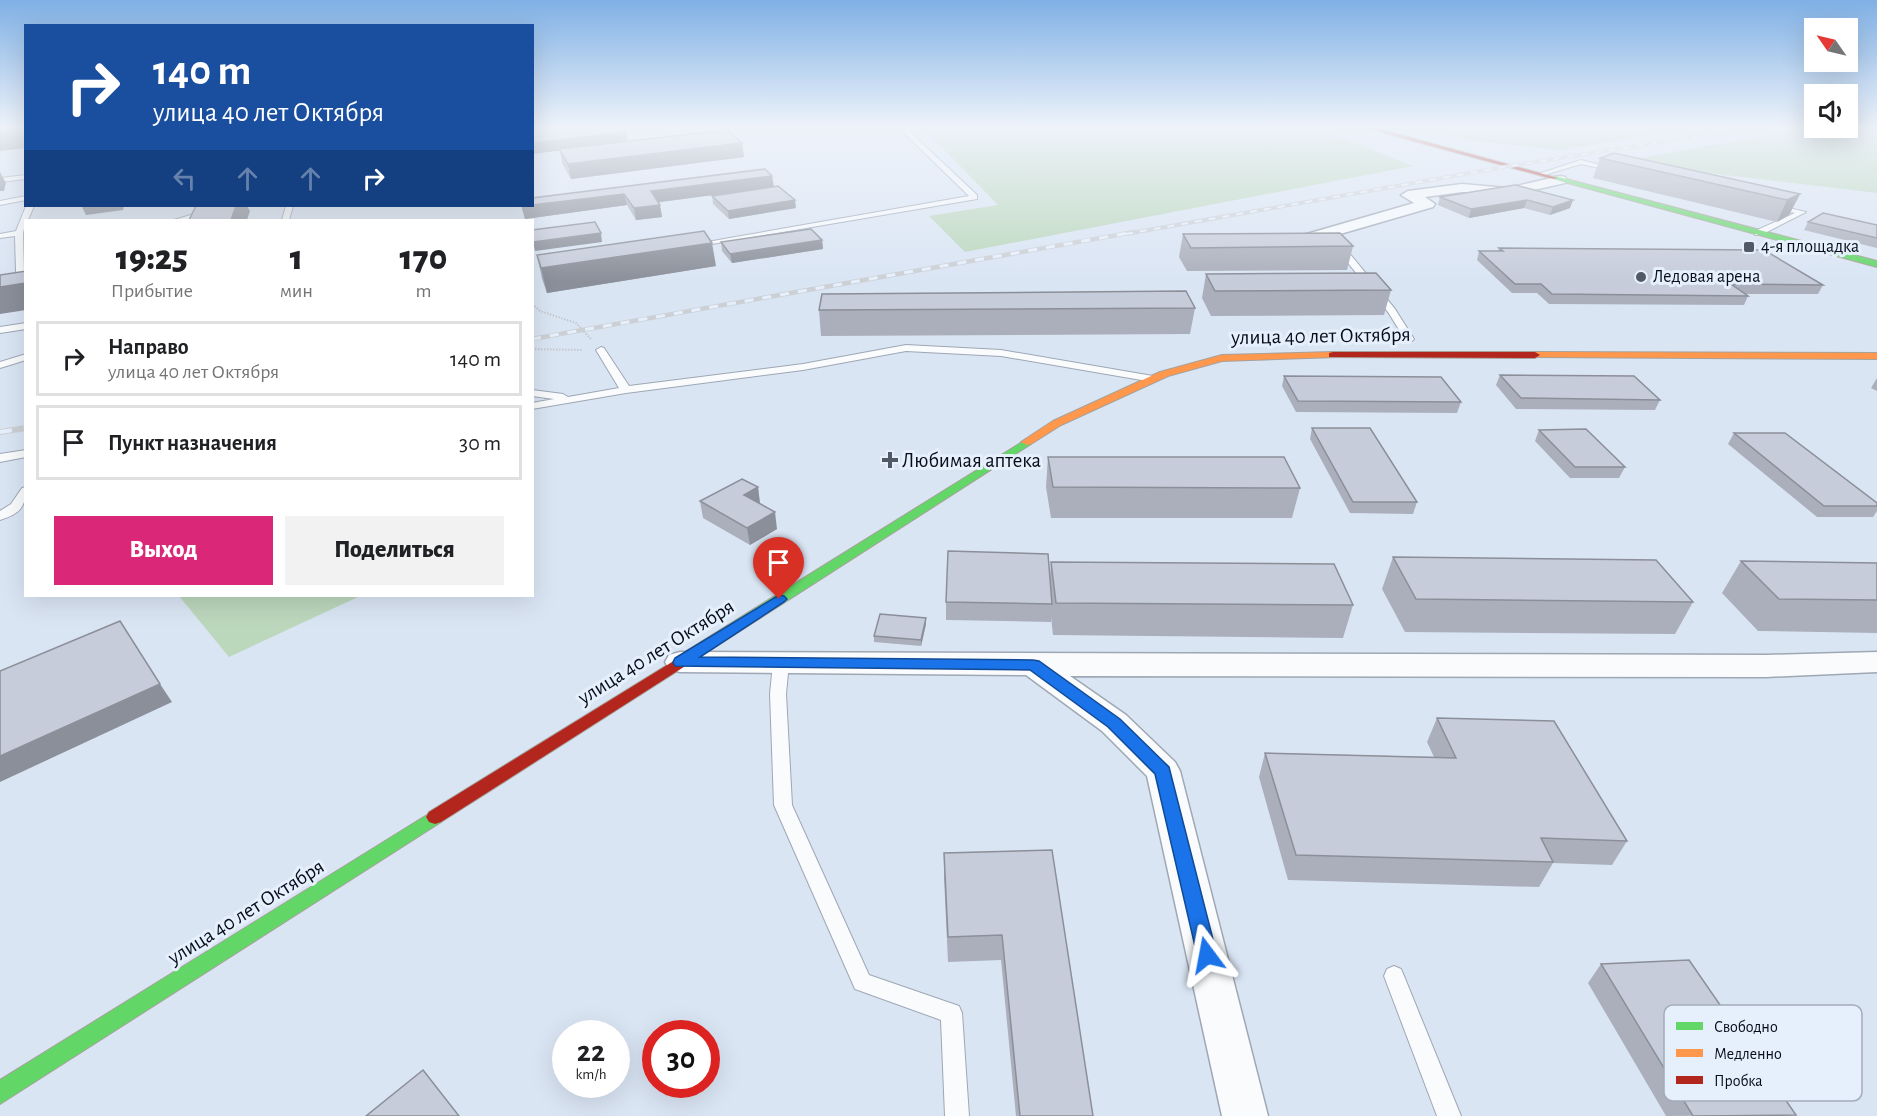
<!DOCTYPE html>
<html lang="ru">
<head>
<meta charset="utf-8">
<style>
  :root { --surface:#fff; --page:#f2f2f2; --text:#202124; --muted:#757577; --line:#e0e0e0; --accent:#db2777 }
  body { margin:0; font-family:"Alegreya Sans",sans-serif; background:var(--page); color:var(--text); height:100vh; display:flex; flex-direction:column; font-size:22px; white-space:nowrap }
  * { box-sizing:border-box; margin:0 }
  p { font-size:20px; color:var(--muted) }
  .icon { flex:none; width:33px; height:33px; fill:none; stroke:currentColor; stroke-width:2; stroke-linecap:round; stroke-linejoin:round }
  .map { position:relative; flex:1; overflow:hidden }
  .sheet { position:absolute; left:24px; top:219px; width:510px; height:378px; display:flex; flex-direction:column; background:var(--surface); border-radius:0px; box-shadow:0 6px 24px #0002 }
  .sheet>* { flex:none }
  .hud { position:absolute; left:24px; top:24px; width:510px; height:183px; border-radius:0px; box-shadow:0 6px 24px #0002; background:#1a4fa0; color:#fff; overflow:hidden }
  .needle { width:39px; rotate:304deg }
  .tools { position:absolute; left:1804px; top:18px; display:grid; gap:12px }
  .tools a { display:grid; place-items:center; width:54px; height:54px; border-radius:0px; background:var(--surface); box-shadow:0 6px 24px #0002; font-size:30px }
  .speed { position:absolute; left:552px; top:1020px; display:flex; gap:12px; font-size:30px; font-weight:700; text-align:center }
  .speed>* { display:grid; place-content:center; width:78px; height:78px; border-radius:50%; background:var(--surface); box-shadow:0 6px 24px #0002; line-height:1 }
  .speed small { font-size:15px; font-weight:400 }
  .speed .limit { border:9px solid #d22; background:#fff; color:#111 }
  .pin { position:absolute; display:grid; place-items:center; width:51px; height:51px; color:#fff; margin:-62px -26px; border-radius:50% 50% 50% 0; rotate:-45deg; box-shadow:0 0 6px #0007 }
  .pin .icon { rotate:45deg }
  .me { position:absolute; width:66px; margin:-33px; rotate:347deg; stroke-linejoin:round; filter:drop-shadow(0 0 4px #0008) }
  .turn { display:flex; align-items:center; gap:21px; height:126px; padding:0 30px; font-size:27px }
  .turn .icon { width:78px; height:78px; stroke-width:2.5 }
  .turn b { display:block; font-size:42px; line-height:51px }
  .lanes { display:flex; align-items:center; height:57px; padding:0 30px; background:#0003; justify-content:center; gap:30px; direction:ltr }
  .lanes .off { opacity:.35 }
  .eta { display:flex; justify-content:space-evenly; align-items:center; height:102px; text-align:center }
  .eta b { font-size:36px; font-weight:800; line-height:42px }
  .action { display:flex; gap:12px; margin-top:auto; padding:12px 30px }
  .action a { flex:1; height:69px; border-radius:0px; background:var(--accent); color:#fff; font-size:24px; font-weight:800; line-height:69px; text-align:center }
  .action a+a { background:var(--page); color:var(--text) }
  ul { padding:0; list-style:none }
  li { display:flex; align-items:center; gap:18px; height:75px; margin:0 12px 9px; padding:0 18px; border:3px solid var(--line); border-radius:0px }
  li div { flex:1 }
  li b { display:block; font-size:22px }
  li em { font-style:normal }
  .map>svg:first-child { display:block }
</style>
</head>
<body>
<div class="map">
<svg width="1877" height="1116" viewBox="0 0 1877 1116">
  <rect width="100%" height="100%" fill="#dae5f4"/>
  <g fill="#bbd7bc">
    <polygon points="948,126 1243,126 1261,132 1311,126 1413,166 965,252 929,216 998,205 925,130"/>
    <polygon points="1412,126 1702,126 1562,150 1466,140"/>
    <polygon points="1848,126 1877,126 1877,193 1618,162 1815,127"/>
    <polygon points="179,596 357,596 358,597 229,657"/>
  </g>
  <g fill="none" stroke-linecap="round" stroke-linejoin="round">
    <g stroke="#9ea7b4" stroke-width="2">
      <g id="lane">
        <polygon points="921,126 934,126 910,132 977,195 977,199 694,247 690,245 969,196 902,131"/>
        <polygon points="1581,160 1619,170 1616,172 1581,164 1541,176 1538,174"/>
        <polygon points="26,175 26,179 0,182 0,178"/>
        <polygon points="26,196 26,200 0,205 0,201"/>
        <polygon points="1772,204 1806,212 1761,235 1755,235 1755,231 1795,213 1772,208"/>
        <polygon points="26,206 34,206 28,220 26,220 23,233 24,272 20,275 16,272 15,236 0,238 0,234 16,231"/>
        <polygon points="286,206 293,206 289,220 282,220"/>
        <polygon points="207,210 211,212 210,214 185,220 174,220"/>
        <polygon points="1335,243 1341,243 1395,309 1414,339 1412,341 1406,341 1388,312 1335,247"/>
        <polygon points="26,323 26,329 0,333 0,327"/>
        <polygon points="906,345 1001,350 1153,376 1158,379 1153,382 1001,356 906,351 803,370 626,393 532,409 532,403 554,399 532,396 532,390 563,394 568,397 619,388 596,350 601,347 604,348 629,386 803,364"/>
        <polygon points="26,354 26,360 0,368 0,362"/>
        <polygon points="26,450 26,457 0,462 0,454"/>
        <path d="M26,487C26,507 20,514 0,520V511L11,504L22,488Z"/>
        <polygon points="781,658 786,659 789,663 786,694 792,805 869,975 959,1006 962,1013 969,1116 945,1116 941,1020 855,989 774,805 770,694 773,663 776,659"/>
        <polygon points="1394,966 1401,969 1404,976 1461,1116 1437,1116 1384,976 1387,969"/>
      </g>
    </g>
    <g stroke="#9ea7b4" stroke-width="3">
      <g id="street">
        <polygon points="1560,176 1565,177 1567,180 1565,183 1507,196 1462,192 1425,197 1435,204 1433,207 1292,248 1284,243 1286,240 1414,203 1401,195 1408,191 1462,184 1507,188"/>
        <polygon points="680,652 1766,655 1877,652 1877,672 1766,677 1070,676 1126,715 1175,762 1180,771 1268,1116 1222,1116 1147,776 1102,731 1026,675 680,672 669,669 665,662 669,655"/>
      </g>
    </g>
    <g stroke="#a6a29b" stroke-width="2">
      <g id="fast">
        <polygon points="1555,176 1877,261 1877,267 1553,179"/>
        <polygon points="1027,439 1031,440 1031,444 690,663 680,663 677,659 680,655"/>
        <polygon points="435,810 441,812 444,817 441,822 0,1104 0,1080"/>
      </g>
    </g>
    <g stroke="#a6a29b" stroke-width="2">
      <g id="slow">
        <polygon points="1333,352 1337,353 1337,357 1222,361 1168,376 1061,425 1031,444 1027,445 1021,442 1053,421 1160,372 1222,355"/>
        <polygon points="1535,352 1877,353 1877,359 1531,357 1531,353"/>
      </g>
    </g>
    <g stroke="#a6a29b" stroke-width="2">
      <g id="jam">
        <polygon points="1358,126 1368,126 1558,178 1553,179"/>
        <polygon points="1333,352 1535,352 1540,355 1535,358 1329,357 1329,353"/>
        <polygon points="685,654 690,655 693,659 690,663 441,822 435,824 429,822 426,817 429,812"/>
      </g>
    </g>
    <g stroke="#c4c8cc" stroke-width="2" stroke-dasharray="1.5 1.5" stroke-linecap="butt">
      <polyline points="532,304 540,311 576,323 591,339"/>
      <polyline points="532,349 583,350"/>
    </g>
    <use href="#lane" fill="#f9fbfd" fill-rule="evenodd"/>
    <use href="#street" fill="#f9fbfd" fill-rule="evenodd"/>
    <use href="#fast" fill="#63d668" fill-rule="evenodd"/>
    <use href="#slow" fill="#ff974d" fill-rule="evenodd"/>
    <use href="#jam" fill="#b3261e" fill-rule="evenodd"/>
    <g stroke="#ccd0d5" stroke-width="4">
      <polyline id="rail-far2" points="1126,234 1510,166 1764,126"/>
    </g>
    <g stroke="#ccd0d5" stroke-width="4.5">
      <polyline id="rail-far1" points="532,339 1134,232"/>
    </g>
    <g stroke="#ccd0d5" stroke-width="6">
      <polyline id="rail" points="0,432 26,428"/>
    </g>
    <use href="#rail-far2" stroke="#e6f0fd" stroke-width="2" stroke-dasharray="7" stroke-linecap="butt"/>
    <use href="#rail-far1" stroke="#e6f0fd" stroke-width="3" stroke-dasharray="9" stroke-linecap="butt"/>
    <use href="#rail" stroke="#e6f0fd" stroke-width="4" stroke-dasharray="12" stroke-linecap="butt"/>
  </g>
  <g fill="#aaafbb">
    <polygon points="532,128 628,141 742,143 744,157 571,179 562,163 560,150 532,154"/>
    <polygon points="1600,158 1800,194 1789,215 1777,222 1593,178"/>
    <polygon points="1515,185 1570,208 1550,215 1524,208 1469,218 1438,205 1440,197"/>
    <polygon points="774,187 796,208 729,219 713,204 712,196 768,188 659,202 662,217 636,220 627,205 525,219 521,206 532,206 532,198"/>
    <polygon points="1808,222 1877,225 1877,248 1804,230"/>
    <polygon points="1183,234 1353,246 1347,270 1187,271 1179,257"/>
    <polygon points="822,240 823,249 732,263 722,251 721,242"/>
    <polygon points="1499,248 1823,285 1818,294 1745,294 1748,296 1744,305 1549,304 1537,293 1512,293 1477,260 1479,251 1498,251"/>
    <polygon points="537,255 716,266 547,293 542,279"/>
    <polygon points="1206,274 1391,290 1384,315 1211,316 1202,298"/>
    <polygon points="1195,308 1190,334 821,336 819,310"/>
    <polygon points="1500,375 1660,400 1655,410 1516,409 1496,385"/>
    <polygon points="1284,376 1461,402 1457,413 1296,412 1282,386"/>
    <polygon points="1877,378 1877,391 1871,388"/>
    <polygon points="1312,428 1417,502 1413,514 1350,513 1310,439"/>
    <polygon points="1539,430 1625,467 1619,478 1570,478 1535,441"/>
    <polygon points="1734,433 1877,503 1877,511 1873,517 1817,517 1728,444"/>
    <polygon points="1048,457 1300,488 1292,518 1051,518 1046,487"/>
    <polygon points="758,487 760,504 777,529 750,545 703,518 700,501"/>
    <polygon points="1393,557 1693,602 1675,634 1405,632 1382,589"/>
    <polygon points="1741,561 1877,563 1877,633 1758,631 1722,593"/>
    <polygon points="1051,562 1353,605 1343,638 1053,635 1051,617 1051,622 946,620 946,602 1050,576"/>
    <polygon points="926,618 926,624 921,646 874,642 874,636"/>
    <polygon points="1437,718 1627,841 1612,865 1553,863 1539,887 1288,880 1259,777 1265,753 1434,757 1427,742"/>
    <polygon points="1052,850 1093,1116 1016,1116 1001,960 948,962 944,878 944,853"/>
    <polygon points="1601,964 1796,1115 1666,1116 1588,983"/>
  </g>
  <g fill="#8b8f99">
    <polygon points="26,128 26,148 0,151 0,131"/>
    <polygon points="626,132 628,142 532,154 532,143"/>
    <polygon points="742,143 744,157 571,179 568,164"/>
    <polygon points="0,172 6,183 4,191 0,191"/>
    <polygon points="772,176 774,187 653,203 651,191"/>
    <polygon points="624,194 627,205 525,219 522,207"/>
    <polygon points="1800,194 1789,215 1777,222 1787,200"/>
    <polygon points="795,200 796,208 729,219 728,211"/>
    <polygon points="1527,200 1524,208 1469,218 1471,209"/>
    <polygon points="1573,200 1570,208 1550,215 1553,207"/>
    <polygon points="660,205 662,217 636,220 634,208"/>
    <polygon points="92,206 124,206 123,210 86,215 82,207"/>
    <polygon points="236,206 247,206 250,211 247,220 231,220"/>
    <polygon points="601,233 602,242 535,251 533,242"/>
    <polygon points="822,240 823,249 732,263 730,254"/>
    <polygon points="712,243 716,266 547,293 541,268"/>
    <polygon points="26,283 26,310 0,314 0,287"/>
    <polygon points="758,487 760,504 744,495"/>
    <polygon points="775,512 777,529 750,545 747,528"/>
    <polygon points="926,618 926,624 921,646 921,640"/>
    <polygon points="160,684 172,702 0,782 0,756"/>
  </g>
  <g fill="#c6ccda" stroke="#8b8f99" stroke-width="1.5">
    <polygon points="0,126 26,126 26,128 0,131"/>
    <polygon points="554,126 621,126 626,132 532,143 532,128"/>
    <polygon points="727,130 742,143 568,164 559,149"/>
    <polygon points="1614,153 1800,194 1787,200 1600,158"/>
    <polygon points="765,169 772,176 651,191 660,205 634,208 624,194 532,205 532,198"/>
    <polygon points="1515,185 1573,200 1553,207 1527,200 1471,209 1440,197"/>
    <polygon points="778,186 795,200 728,211 712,196"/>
    <polygon points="196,206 236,206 231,220 189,220"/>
    <polygon points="1823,213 1877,225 1877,238 1808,222"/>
    <polygon points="595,222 601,233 533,242 532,240 532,230"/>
    <polygon points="811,229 822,240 730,254 721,242"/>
    <polygon points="704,231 712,243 541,268 537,255"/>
    <polygon points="1340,233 1353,246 1191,248 1183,234"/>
    <polygon points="1499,248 1764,250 1823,285 1731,284 1748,296 1552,294 1541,284 1515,284 1479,251 1503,251"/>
    <polygon points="26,271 26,283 0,287 0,275"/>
    <polygon points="1376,273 1391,290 1215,291 1206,274"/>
    <polygon points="1186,291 1195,308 819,310 822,294"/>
    <polygon points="1500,375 1634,376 1660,400 1521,398"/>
    <polygon points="1284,376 1441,377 1461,402 1298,401"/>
    <polygon points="1312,428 1370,428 1417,502 1353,502"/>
    <polygon points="1586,429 1625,467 1575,467 1539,430"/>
    <polygon points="1734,433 1785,433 1877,503 1877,506 1824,506"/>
    <polygon points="1048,457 1284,457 1300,488 1053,487"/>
    <polygon points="742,479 758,487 744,495 775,512 747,528 700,501"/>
    <polygon points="948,551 1048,554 1052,604 946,602"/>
    <polygon points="1393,557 1656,560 1693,602 1416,599"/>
    <polygon points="1741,561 1877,563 1877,600 1779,599"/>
    <polygon points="1051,562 1334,564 1353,605 1056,603"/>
    <polygon points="880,614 926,618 921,640 874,636"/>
    <polygon points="120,621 160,684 0,756 0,671"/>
    <polygon points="1437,718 1554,721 1627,841 1541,838 1553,862 1296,855 1265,753 1456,758"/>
    <polygon points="1052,850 1093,1116 1020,1116 1002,935 948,937 944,853"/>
    <polygon points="1689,960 1796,1115 1693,1116 1601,964"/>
    <polygon points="423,1070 459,1116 366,1116"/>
  </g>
  <linearGradient id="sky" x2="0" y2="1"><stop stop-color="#7fb0e5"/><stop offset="0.45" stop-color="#eef3fa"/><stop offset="1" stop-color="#eef3fa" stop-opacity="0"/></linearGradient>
  <rect width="1877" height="282" fill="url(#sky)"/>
  <polygon fill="#1a73e8" stroke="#114b97" stroke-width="1.5" points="779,595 784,596 787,599 784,602 700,657 1033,660 1039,661 1120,719 1169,767 1217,955 1214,962 1207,965 1200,962 1197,955 1155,774 1108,727 1030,670 675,666 673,662 675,658"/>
  <g fill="#515966" stroke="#e6f0fd" stroke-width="2">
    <rect x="1743" y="241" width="12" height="12" rx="3"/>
    <circle cx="1641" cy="277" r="6"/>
    <path d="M887 451h6v6h6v6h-6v6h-6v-6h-6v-6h6z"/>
  </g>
  <g text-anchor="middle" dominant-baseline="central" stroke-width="6" stroke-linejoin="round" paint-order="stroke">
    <g font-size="18" fill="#070e19" stroke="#e6f0fd" text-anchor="start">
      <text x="1761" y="247">4-я площадка</text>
      <text x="1653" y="277">Ледовая арена</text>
    </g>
    <g font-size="21" fill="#070e19" stroke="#e6f0fd">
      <text transform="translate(1321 336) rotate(-1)">улица 40 лет Октября</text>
      <text transform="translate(656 652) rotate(-32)">улица 40 лет Октября</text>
      <text transform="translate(246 912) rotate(-32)">улица 40 лет Октября</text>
    </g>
    <g font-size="21" fill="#070e19" stroke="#e6f0fd" text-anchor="start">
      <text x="902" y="460">Любимая аптека</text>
    </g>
  </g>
  <rect x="1664" y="1005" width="198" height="96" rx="9" fill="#e6f0fd" stroke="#a3acb9" stroke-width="1.5"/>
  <rect x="1676" y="1022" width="27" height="8" fill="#63d668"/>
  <rect x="1676" y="1049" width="27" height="8" fill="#ff974d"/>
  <rect x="1676" y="1076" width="27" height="8" fill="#b3261e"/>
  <g font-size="16" fill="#070e19">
    <text x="1714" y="1032">Свободно</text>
    <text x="1714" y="1059">Медленно</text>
    <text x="1714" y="1086">Пробка</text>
  </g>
</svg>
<div class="tools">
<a><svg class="needle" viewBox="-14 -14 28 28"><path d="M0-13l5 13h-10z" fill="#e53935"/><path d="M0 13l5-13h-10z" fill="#757577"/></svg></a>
<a><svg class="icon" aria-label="sound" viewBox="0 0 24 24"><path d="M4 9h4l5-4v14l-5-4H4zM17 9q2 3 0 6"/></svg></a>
</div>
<div class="speed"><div>22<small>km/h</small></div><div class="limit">30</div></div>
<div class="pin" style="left:779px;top:599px;background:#d93025"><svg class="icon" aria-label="arrive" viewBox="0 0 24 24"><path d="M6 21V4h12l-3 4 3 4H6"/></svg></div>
<svg class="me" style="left:1207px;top:955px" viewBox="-20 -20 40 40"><path d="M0-17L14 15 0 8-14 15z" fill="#1a73e8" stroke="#fff" stroke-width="4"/></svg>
<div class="hud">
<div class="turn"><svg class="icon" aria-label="right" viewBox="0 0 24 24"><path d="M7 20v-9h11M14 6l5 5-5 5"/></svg><div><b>140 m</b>улица 40 лет Октября</div></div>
<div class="lanes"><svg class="icon off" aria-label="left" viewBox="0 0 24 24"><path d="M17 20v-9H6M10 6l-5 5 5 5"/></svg><svg class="icon off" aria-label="ahead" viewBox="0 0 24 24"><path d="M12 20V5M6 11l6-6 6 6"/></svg><svg class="icon off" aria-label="ahead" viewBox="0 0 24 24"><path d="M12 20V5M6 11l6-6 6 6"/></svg><svg class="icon" aria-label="right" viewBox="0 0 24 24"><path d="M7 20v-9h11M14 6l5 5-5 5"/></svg></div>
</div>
<section class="sheet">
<div class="eta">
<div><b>19:25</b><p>Прибытие</p></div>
<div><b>1</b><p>мин</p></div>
<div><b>170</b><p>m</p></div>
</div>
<ul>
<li><svg class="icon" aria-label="right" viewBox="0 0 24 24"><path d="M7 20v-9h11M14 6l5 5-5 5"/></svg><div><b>Направо</b><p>улица 40 лет Октября</p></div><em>140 m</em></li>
<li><svg class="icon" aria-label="arrive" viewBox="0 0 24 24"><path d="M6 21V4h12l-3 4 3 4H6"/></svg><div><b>Пункт назначения</b></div><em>30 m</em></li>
</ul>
<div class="action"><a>Выход</a><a>Поделиться</a></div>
</section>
</div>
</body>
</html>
